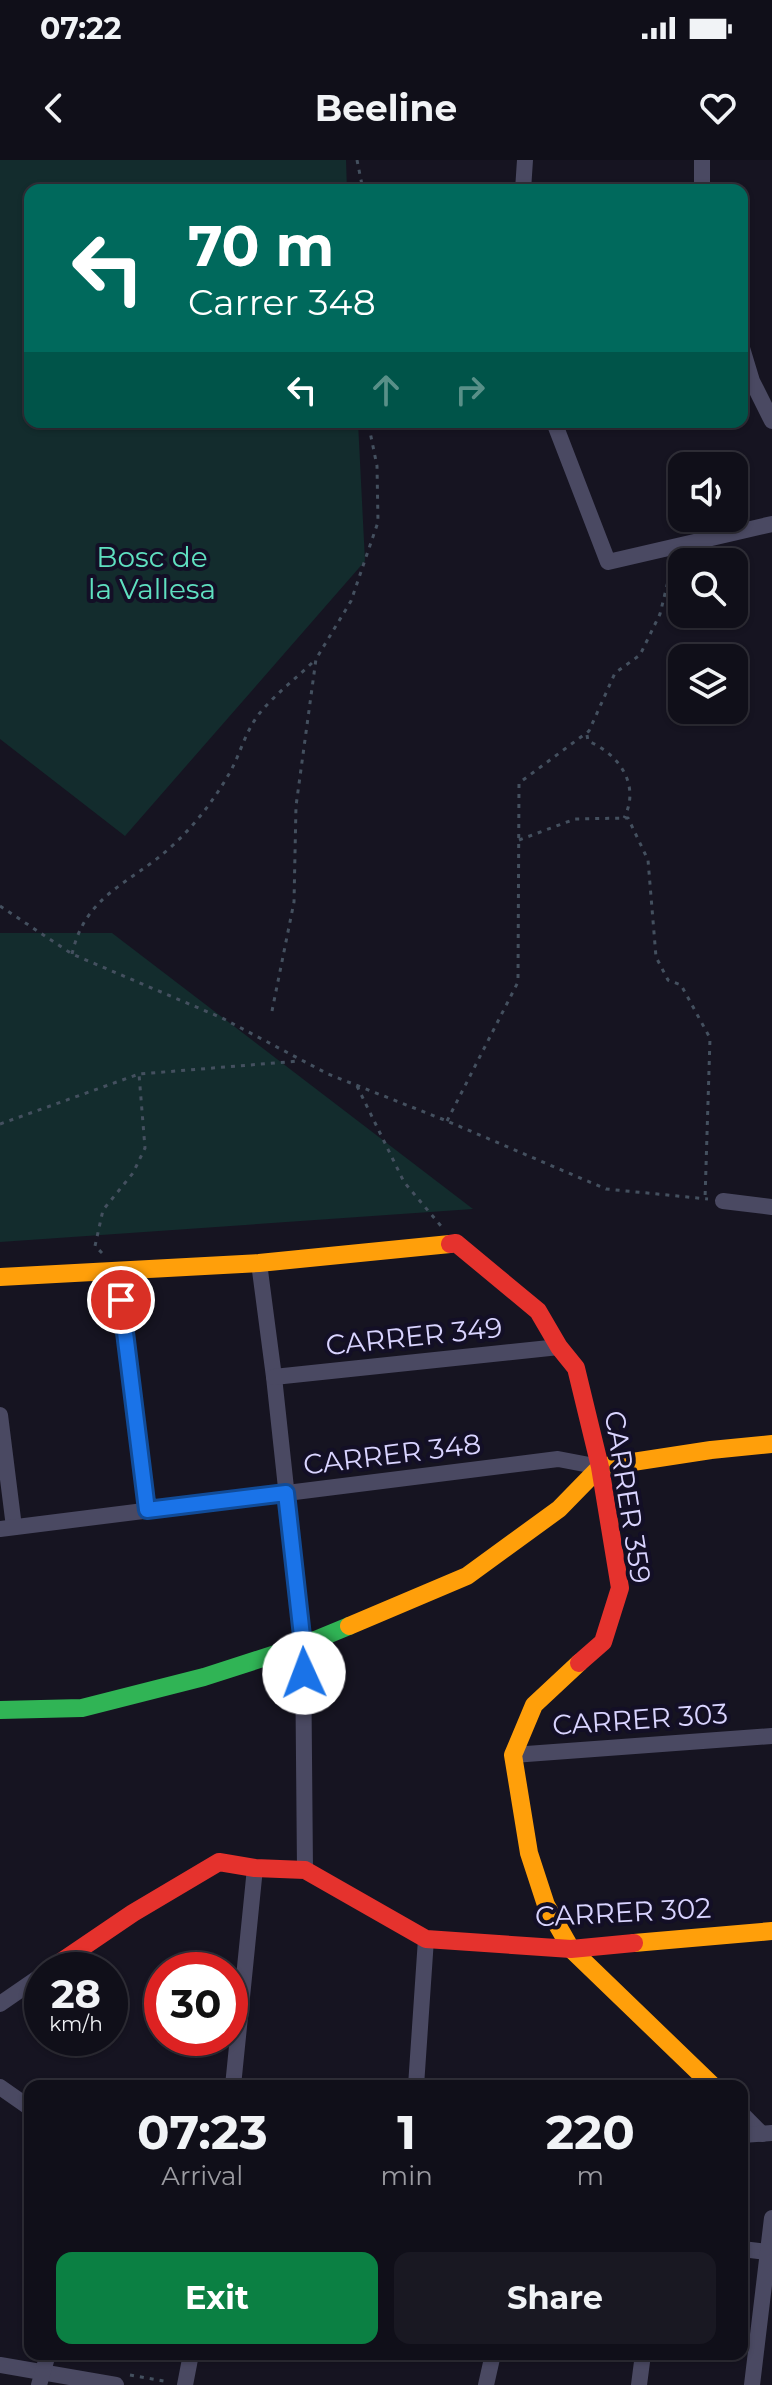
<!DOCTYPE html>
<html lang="en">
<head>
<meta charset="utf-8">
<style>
  :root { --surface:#100f19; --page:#191822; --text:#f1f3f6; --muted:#9c9ca2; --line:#302f38; --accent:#0b8043 }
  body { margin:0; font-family:Montserrat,sans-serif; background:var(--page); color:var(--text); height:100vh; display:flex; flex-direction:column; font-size:30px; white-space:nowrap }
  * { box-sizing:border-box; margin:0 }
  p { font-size:26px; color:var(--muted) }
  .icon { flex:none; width:44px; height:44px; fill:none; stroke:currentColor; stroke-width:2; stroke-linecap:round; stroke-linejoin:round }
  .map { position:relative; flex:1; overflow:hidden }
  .panel { position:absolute; left:24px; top:1920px; width:724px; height:280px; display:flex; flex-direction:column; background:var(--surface); border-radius:16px; box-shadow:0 2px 6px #0004,0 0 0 2px var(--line) }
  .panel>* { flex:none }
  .top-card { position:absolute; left:24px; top:24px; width:724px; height:244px; border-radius:16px; box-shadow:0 2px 6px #0004,0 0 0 2px var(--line); background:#00695c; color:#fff; overflow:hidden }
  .controls { position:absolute; left:668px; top:292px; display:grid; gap:16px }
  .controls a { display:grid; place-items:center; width:80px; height:80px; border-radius:16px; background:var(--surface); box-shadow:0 2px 6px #0004,0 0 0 2px var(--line); font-size:40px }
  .speed { position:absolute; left:24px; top:1792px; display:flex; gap:16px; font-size:40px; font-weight:700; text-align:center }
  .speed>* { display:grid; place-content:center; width:104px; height:104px; border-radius:50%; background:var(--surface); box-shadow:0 2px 6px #0004,0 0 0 2px var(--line); line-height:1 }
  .speed small { font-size:20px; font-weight:400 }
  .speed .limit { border:12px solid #d22; background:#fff; color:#111 }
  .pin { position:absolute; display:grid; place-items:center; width:68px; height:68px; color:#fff; margin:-34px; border:4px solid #fff; border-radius:50%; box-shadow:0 2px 8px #0007 }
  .me { position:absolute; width:88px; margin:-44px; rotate:358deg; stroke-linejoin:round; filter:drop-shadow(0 0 6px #0008) }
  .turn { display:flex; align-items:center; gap:28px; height:168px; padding:0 32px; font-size:36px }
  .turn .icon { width:104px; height:104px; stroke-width:2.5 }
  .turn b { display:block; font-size:56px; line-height:68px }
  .lanes { display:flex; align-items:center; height:76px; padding:0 32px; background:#0003; justify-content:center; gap:40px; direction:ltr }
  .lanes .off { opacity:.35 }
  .eta { display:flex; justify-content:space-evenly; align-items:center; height:136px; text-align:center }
  .eta b { font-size:48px; font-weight:700; line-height:56px }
  .primary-button { display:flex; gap:16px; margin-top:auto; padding:16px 32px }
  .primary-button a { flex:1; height:92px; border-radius:16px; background:var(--accent); color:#fff; font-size:32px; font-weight:700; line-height:92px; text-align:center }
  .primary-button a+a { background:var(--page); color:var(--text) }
  .status { display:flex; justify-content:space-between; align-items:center; height:56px; padding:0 40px; background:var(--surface); direction:ltr }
  .status svg { height:22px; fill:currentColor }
  header { display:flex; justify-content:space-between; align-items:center; height:104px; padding:0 32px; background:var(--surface); font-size:36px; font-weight:700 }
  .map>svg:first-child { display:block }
</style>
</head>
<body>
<div class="status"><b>07:22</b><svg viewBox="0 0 49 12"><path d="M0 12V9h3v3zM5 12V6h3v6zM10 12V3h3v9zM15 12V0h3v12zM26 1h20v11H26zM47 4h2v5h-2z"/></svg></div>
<header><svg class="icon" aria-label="back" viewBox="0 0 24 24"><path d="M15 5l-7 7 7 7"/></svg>Beeline<svg class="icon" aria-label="heart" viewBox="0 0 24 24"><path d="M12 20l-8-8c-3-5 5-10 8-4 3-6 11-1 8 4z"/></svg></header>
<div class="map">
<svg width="772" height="2225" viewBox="0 0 772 2225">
  <rect width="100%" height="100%" fill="#161421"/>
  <g fill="#132c2d">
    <polygon points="0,0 346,0 347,30 30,30 30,262 358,262 365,401 125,676 0,579"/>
    <polygon points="0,773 112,773 473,1049 0,1082"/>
  </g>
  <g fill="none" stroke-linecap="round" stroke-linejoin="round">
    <g stroke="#44505f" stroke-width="3" stroke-dasharray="4 6" stroke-linecap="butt">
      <polyline points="357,0 363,30"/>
      <path d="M587,575L588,581C619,594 641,625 624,658"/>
      <polyline points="519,680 575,659 628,658 648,700 656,797 668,820 681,825 710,878 705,1039"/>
      <polyline points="0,746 72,794 222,858 328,914 447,961 606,1029 708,1039"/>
      <path d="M72,794C86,733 131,724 172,686C195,665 214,640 229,614C240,595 245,572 259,554C275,534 298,517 316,499"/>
      <polyline points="272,851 294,742 296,646 316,499 351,441 378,362 377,306 368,262"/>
      <polyline points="357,926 404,1022 441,1066"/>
      <polyline points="447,961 518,822 519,623 589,571 615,513 640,495 660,454 672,405"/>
      <polyline points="0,964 139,914 299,901"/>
      <polyline points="102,1093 95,1086 103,1050 133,1013 145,988 139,914"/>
      <polyline points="130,2215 169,2222"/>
    </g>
    <g stroke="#4a4962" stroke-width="16">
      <polyline points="702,0 702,30"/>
      <polyline points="523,30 525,0"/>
      <polyline points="742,188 752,221 772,261"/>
      <polyline points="554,262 608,402 772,364"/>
      <polyline points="723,1041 772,1047"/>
      <polyline points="259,1103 274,1217 303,1485 305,1710"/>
      <polyline points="118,1110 147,1350"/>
      <polyline points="274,1217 559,1187"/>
      <polyline points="0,1255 14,1367"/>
      <polyline points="0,1369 558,1299 600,1307"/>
      <polyline points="513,1595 772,1576"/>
      <polyline points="0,1844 42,1815"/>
      <polyline points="233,1926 255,1708"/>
      <polyline points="416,1926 426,1779"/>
      <polyline points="0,1927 30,1948"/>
      <polyline points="742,1954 762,1974"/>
      <polyline points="742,1975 772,1973"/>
      <polyline points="742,2089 767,2092"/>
      <polyline points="0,2205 116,2225"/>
      <polyline points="39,2225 48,2194"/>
      <polyline points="185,2225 191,2194"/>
      <polyline points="486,2225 493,2194"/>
      <polyline points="639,2225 643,2194"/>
      <polyline points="752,2225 772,2058"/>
    </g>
    <polyline stroke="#30b455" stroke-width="18" points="0,1550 82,1548 204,1517 303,1485 349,1466"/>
    <g stroke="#ff9f0a" stroke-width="18">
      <polyline points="0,1117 259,1103 450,1084"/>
      <polyline points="349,1466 467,1416 559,1349 600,1307 711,1290 772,1284"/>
      <polyline points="579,1503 534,1545 513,1595 529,1693 546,1745 571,1789 713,1926"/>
      <polyline points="634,1783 772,1771"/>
    </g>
    <g stroke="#e5322d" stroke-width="18">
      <polyline points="450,1084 456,1083 538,1151 559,1187 576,1208 600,1307 620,1428 603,1482 579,1503"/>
      <polyline points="49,1810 133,1753 219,1702 255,1708 305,1710 426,1779 571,1789 634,1783"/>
    </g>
  </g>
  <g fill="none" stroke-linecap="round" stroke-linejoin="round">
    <g stroke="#114b97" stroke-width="20">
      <polyline id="route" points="121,1140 147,1350 286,1333 303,1485 304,1513"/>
    </g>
    <use href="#route" stroke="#1a73e8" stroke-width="14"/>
  </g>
  <g text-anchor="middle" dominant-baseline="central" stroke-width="8" stroke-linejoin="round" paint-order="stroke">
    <g font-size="28" fill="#5fe0c0" stroke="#130f26">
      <text x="152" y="397">Bosc de<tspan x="152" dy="32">la Vallesa</tspan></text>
    </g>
    <g font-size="28" fill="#d9d4ff" stroke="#130f26">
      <text transform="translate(414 1176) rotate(-6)">CARRER 349</text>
      <text transform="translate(392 1294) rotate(-7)">CARRER 348</text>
      <text transform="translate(628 1337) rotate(81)">CARRER 359</text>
      <text transform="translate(640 1559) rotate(-4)">CARRER 303</text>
      <text transform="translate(623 1752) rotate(-3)">CARRER 302</text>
    </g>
  </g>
</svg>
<div class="controls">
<a><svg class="icon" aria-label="sound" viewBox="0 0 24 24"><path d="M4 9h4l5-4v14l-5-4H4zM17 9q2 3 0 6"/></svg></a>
<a><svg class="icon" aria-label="search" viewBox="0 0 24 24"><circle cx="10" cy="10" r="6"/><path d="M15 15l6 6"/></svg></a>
<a><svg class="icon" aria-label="layers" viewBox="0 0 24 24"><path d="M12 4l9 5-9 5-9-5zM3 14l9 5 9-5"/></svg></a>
</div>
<div class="speed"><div>28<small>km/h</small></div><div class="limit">30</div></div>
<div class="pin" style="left:121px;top:1140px;background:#d93025"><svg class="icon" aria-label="arrive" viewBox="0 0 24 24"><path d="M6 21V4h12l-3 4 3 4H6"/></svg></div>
<svg class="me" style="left:304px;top:1513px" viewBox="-20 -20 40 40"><circle r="19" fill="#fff"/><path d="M0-13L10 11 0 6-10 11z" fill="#1a73e8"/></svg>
<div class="top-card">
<div class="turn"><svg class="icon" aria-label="left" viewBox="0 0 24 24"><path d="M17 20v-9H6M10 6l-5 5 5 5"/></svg><div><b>70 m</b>Carrer 348</div></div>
<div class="lanes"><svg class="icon" aria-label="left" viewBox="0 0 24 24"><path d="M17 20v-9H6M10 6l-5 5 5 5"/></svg><svg class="icon off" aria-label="ahead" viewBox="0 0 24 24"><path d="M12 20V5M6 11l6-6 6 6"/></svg><svg class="icon off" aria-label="right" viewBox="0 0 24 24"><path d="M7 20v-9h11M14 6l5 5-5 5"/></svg></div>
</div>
<section class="panel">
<div class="eta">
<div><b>07:23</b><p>Arrival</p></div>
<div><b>1</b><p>min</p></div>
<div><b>220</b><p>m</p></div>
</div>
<div class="primary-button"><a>Exit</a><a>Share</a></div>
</section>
</div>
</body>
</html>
